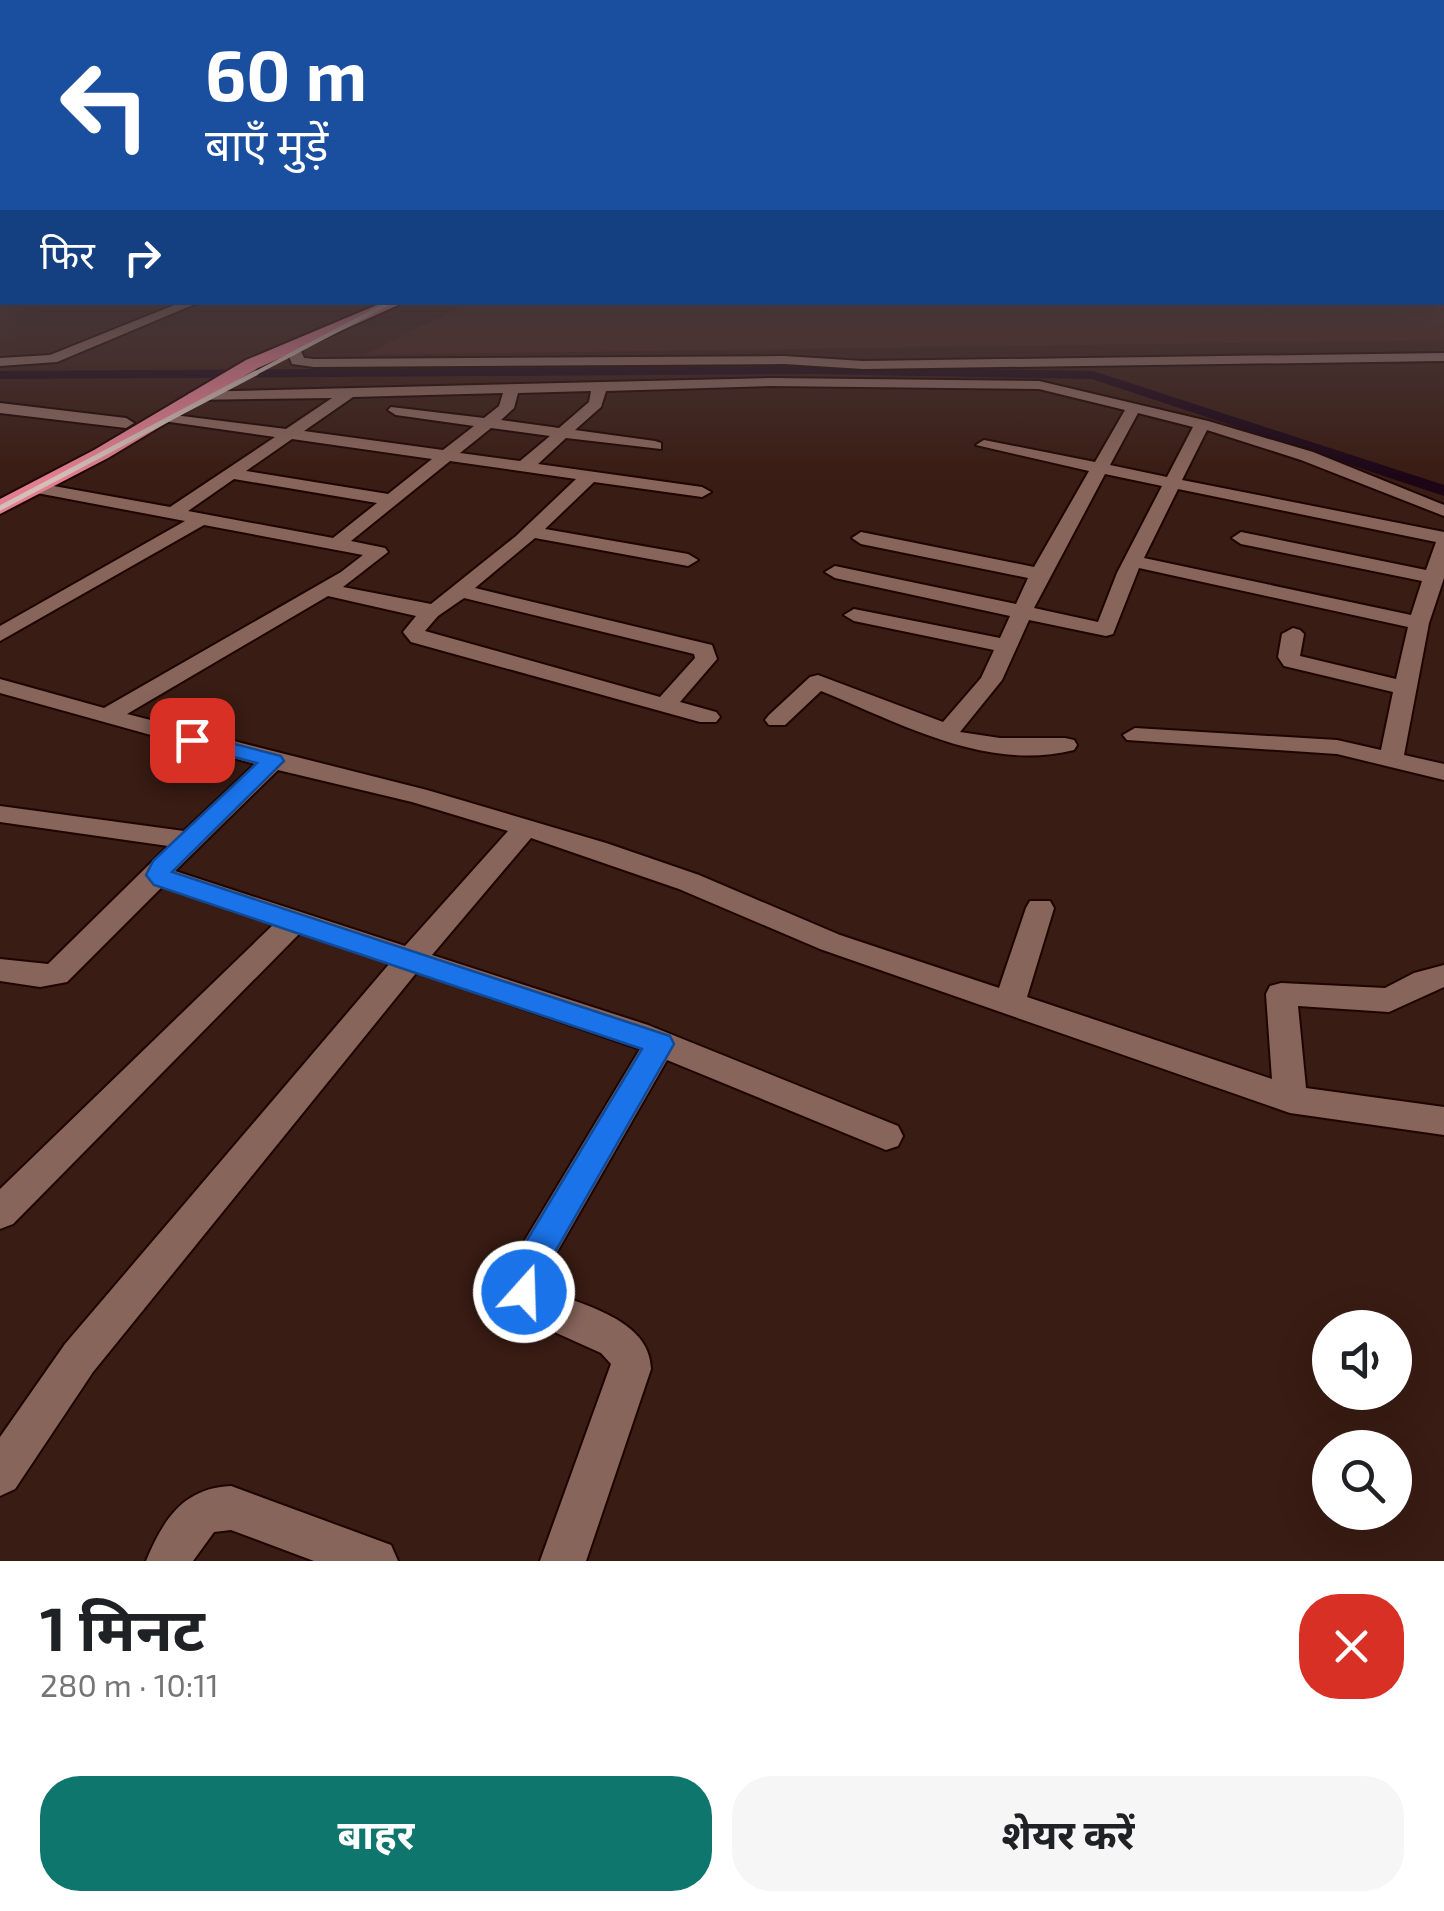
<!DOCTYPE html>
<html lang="hi">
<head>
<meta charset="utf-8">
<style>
  :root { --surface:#fff; --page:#f6f6f6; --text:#202124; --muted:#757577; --accent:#0f766e }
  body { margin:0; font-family:"Exo 2","Noto Sans Devanagari",sans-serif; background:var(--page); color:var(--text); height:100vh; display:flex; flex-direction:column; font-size:38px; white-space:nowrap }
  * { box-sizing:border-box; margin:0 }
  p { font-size:32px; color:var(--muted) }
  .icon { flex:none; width:55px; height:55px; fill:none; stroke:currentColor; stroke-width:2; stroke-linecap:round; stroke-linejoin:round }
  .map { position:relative; height:1561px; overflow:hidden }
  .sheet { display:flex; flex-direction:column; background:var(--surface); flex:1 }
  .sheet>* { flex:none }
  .hud { position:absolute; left:0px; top:0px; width:1445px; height:305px; box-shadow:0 10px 40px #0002; background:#1a4fa0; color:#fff; overflow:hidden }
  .controls { position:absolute; left:1312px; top:1310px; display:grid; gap:20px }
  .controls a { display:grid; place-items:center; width:100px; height:100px; border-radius:50%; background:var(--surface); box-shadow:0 10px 40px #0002; font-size:50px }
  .pin { position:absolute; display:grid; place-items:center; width:85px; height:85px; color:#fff; margin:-42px; border-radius:20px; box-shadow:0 5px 15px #0006 }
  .me { position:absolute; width:110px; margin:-55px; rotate:20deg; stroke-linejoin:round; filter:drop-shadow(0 0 8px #0008) }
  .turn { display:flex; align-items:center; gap:35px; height:210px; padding:0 40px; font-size:45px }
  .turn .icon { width:130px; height:130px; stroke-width:2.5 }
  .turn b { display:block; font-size:70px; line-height:85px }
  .then { display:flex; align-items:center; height:95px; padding:0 40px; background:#0003; gap:20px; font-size:38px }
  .round { display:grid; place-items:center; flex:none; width:105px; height:105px; border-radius:40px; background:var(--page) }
  .head { display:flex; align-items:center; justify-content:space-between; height:170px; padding:0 40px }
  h1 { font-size:60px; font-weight:700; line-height:75px }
  .action { display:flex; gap:20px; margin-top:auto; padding:20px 40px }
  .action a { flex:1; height:115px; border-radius:40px; background:var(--accent); color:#fff; font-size:40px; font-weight:700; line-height:115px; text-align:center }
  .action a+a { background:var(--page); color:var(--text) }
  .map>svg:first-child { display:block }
</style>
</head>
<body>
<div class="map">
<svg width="1444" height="1561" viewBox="0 0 1444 1561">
  <rect width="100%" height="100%" fill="#391c13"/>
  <polygon fill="#462218" points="1444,261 1444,340 364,355 469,303 1442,302"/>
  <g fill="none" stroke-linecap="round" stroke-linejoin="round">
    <polygon fill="#1c0616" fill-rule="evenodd" points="813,366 1093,371 1444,485 1444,496 1092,379 813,374 0,379 0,371"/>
    <g stroke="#1e0501" stroke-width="4">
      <g id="minor">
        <polygon points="0,267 2,268 2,274 0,275"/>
        <polygon points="1442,291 1444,292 1444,300 1442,299"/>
        <polygon points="182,302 200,302 57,362 0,366 0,358 50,355"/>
        <polygon points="285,344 301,351 304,358 314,359 784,356 863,361 1444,353 1444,361 863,369 784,364 314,367 292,364 289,356 278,348"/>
        <path d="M770,378L1039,381L1208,421L1313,452L1444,505V516L1301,460L1207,430L1182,480L1444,532V578L1429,623L1404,755L1444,764V780L1337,754L1127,740L1123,735L1135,728L1337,740L1381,750L1393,692L1284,666L1278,657L1282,634L1293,628L1300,630L1304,634L1300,656L1396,679L1408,627L1139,568L1113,634L1106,636L1029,620L1002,680L960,732L1000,738H1065L1074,740L1077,745L1074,750C986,772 900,723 821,691L785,725H769L765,720L769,715L810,677L818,675L943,722L981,678L994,650L854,621L844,615L854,609L1000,638L1010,616L835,578L825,572L835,566L1016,604L1028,578L861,544L852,538L861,532L1034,567L1089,471L976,445L984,440L1095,462L1125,410L1039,389L770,386L606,391L601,407L575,430L655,441L661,443V449L566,438L538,464L702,487L711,492L702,497L594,482L545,529L688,554L698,560L688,566L535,538L475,588L712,645L717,659L680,702L716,712L720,717L716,722H700L411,642L403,632L416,616L328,596L127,714L427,790L606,843L699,875L840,935L999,988L1026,908L1030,901H1050L1054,908L1027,997L1272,1079L1266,994L1270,986L1281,983L1385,988L1414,973L1444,965V987L1389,1012L1298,1006L1306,1088L1444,1107V1135L1290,1113L820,949L679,889L531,838L432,955L648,1025L898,1126L903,1136L898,1146L886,1150L667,1060L545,1273V1289C583,1306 650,1319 651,1369L586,1561H540L611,1364L601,1353L512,1313L507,1300V1270L640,1049L417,972L93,1372L15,1489L0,1496V1437L65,1344L390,963L300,933L13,1224L0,1229V1189L274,924L163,886L67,982L40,987L0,981V959L48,964L168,846L0,822V806L184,831L255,764L0,693V679L104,708L341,572L363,555L204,525L0,641V626L185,521L37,493L28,488L37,483L170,507L275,437L163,421L158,419V413L286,429L332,398L188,400V394L193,392ZM591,391L589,402L559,428L501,420L514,408L518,393ZM503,393L499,406L484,418L391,407L388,410L396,415L474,426L443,450L304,431L353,397ZM1138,413L1193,427L1167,477L1110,465ZM491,428L550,436L520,461L460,453ZM292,439L432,459L388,494L246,471ZM450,461L576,479L516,536L431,604L343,587L388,552L385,548L351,541ZM1105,474L1162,486L1117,573L1098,622L1034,608ZM234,479L377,503L333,538L188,511ZM1178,489L1436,542L1426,570L1241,532L1232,538L1241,544L1422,581L1411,615L1144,558ZM464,598L694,654L695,658L660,697L425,631L438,616ZM278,770L412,802L508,831L405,946L175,871Z"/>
        <polygon points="0,403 126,418 134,423 126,428 0,413"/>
        <path d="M231,1486L391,1545L398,1561H314L231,1530L214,1532L193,1561H146C163,1520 183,1488 231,1486Z"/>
      </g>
    </g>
    <g stroke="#1e0501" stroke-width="4">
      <polygon id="highway" points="384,302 405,302 258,368 108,458 0,514 0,499 94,450 246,360"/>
    </g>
    <use href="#minor" fill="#88655b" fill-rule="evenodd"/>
    <use href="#highway" fill="#e27e90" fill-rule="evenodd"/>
    <polyline stroke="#d4bfb7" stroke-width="4" points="252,375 391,302"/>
    <polyline stroke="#d4bfb7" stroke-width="5" points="0,508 256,373"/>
  </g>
  <linearGradient id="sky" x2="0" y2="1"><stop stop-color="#1f0f0a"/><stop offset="0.54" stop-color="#4e4044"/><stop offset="1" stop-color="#4e4044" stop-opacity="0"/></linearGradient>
  <rect width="1444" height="479" fill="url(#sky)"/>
  <polygon fill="#1a73e8" stroke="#114b97" stroke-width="2.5" points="192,733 281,756 284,761 172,872 670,1036 674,1044 543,1273 536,1303 524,1308 511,1303 506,1292 509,1270 642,1049 154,885 146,875 153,861 257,763 184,744 181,740 184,735"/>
</svg>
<div class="controls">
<a><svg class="icon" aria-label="sound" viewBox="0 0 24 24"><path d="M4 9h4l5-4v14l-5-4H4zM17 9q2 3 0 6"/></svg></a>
<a><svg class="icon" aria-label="search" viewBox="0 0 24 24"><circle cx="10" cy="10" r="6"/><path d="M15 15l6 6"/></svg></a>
</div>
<div class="pin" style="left:192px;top:740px;background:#d93025"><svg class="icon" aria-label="arrive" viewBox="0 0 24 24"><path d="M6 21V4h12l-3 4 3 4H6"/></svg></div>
<svg class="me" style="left:524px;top:1292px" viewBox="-20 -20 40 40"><circle r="17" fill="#1a73e8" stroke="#fff" stroke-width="3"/><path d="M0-11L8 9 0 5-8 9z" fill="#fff"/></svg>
<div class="hud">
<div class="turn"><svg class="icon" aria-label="left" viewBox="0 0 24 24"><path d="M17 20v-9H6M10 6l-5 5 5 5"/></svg><div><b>60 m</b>बाएँ मुड़ें</div></div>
<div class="then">फिर<svg class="icon" aria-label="right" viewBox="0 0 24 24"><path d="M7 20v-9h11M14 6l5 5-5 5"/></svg></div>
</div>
</div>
<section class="sheet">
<div class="head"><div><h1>1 मिनट</h1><p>280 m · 10:11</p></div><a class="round" style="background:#d93025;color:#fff"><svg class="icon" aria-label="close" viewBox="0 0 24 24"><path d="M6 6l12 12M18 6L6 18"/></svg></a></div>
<div class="action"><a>बाहर</a><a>शेयर करें</a></div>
</section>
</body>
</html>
